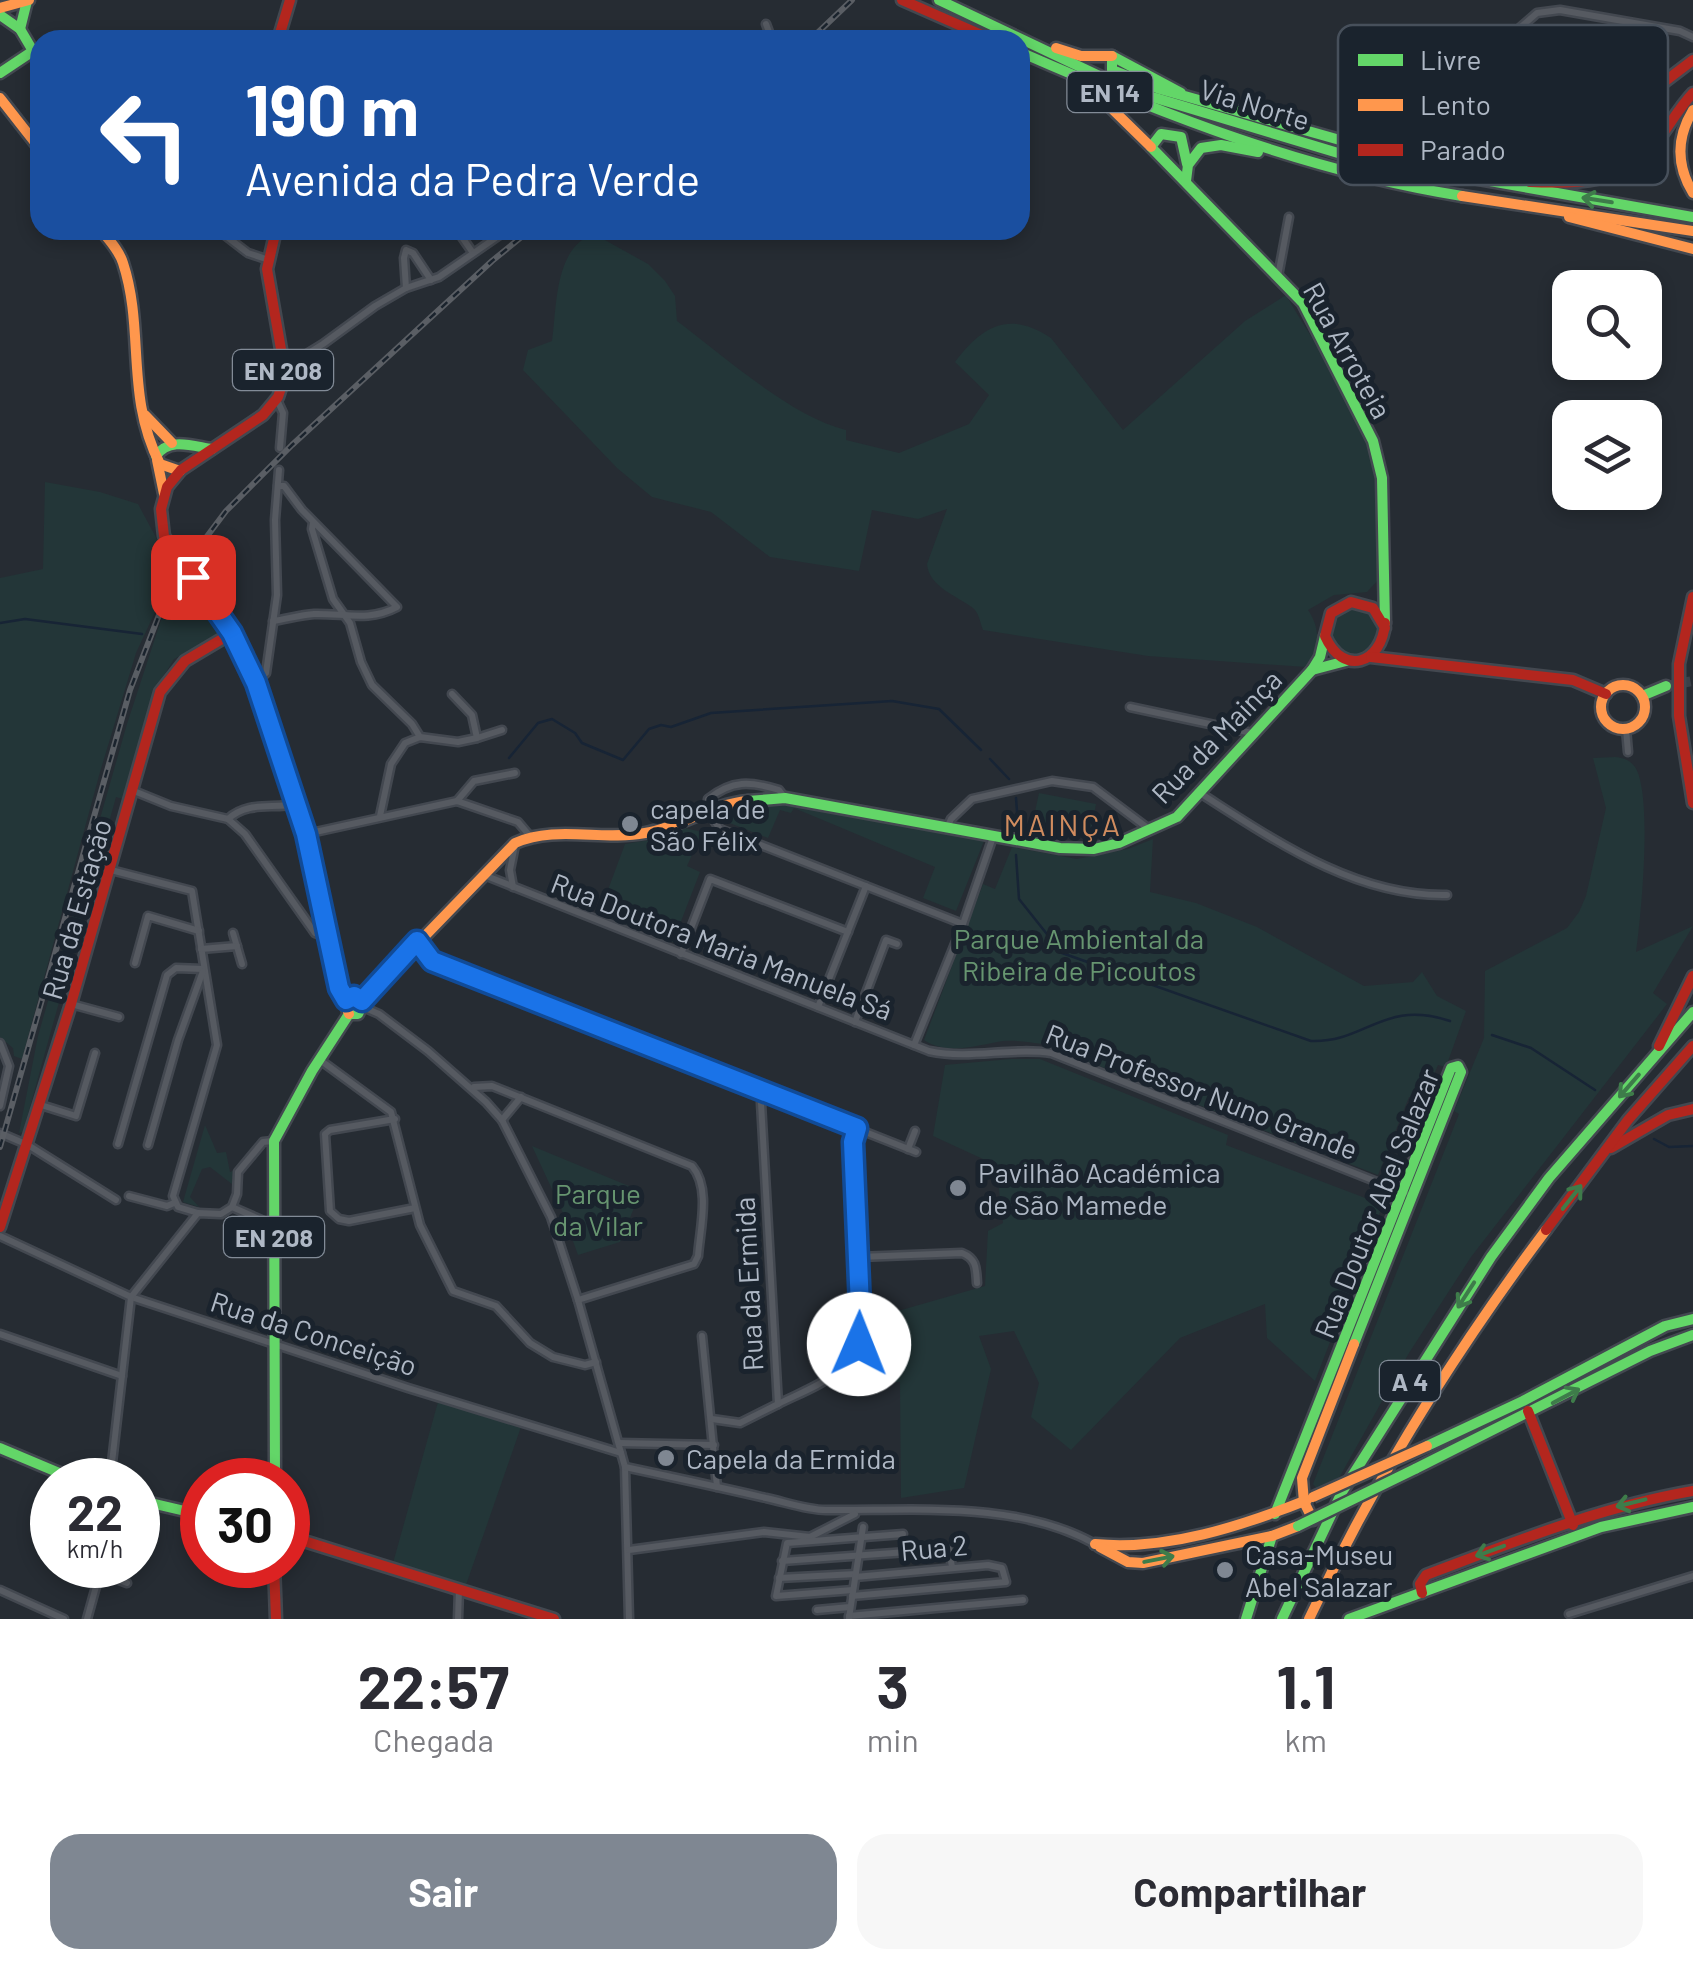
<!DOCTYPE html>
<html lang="pt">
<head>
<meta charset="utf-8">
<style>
  :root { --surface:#fff; --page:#f7f7f7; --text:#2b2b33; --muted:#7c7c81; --accent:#7f8792 }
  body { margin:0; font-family:Barlow,sans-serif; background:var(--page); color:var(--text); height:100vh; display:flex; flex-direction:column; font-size:38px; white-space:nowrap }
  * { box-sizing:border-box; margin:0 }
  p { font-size:32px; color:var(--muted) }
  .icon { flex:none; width:55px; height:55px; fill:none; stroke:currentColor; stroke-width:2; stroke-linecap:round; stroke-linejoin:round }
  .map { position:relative; height:1619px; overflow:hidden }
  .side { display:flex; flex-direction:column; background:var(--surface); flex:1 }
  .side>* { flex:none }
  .hud { position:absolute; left:30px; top:30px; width:1000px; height:210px; border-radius:30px; box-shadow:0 5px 15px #0003; background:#1a4fa0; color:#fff; overflow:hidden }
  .tools { position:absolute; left:1552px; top:270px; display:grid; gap:20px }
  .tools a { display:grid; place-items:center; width:110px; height:110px; border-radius:20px; background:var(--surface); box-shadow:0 5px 15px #0003; font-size:50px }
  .speed { position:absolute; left:30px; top:1458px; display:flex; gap:20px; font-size:50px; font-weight:700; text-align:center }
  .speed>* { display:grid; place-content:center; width:130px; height:130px; border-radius:50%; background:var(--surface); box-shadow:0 5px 15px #0003; line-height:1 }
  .speed small { font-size:25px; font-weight:400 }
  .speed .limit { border:15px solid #d22; background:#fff; color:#111 }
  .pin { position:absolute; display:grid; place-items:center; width:85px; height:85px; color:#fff; margin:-42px; border-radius:20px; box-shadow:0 5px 15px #0006 }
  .me { position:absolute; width:110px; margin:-55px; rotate:1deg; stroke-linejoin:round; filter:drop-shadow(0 0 8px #0008) }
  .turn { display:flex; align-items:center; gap:35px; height:210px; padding:0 50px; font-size:45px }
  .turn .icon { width:130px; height:130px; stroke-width:2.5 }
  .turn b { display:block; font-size:70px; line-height:85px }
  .eta { display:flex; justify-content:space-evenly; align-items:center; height:170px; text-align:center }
  .eta b { font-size:60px; font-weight:700; line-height:70px }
  .action { display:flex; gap:20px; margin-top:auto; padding:20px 50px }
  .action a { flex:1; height:115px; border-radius:30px; background:var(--accent); color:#fff; font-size:40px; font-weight:700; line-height:115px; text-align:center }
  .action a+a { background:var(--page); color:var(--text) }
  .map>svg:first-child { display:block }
</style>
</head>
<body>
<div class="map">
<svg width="1693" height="1619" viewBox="0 0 1693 1619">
  <rect width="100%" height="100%" fill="#262c33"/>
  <g fill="#233638">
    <path d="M594,234L648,264L665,281L675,296L677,321C724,356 790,416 846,430V440L899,453L969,424L989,395L955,362C982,326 1009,310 1051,338L1123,430L1245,321L1286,295C1314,344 1356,400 1371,454C1381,492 1380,540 1379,579L1367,592L1334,595L1308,610C1321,629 1320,649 1306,667L1148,656L983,630C980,622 979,613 973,608C957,596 929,587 927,564L947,509L918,519L872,510L859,571L770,557L711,512L652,497L617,468L523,370L528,350L552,341C557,307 554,247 594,234Z"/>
    <polygon points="45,482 100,492 138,504 174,571 136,653 100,772 22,1059 14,1056 13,1048 0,1037 0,578 43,569"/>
    <polygon points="181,586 221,634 174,659 156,688 126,800 116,797 23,1132 19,1133 38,1036 127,724 161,620"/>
    <circle cx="1355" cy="632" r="24"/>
    <path d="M1615,757C1623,758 1629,759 1635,767C1653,794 1641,918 1636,952L1693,926L1653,993L1667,1004L1471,1257L1409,1353L1339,1478L1317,1489L1313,1484L1459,1114L1454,1111L1484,1038L1485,971L1567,928L1579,912L1586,896L1606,808L1593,758Z"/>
    <polygon points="1039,793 1096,804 1091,832 1033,821"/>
    <polygon points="794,804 984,841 956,911 923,898 935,867 794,808 791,813 780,810 768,838 722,820 725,809"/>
    <polygon points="685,828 702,832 687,866 700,872 673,942 599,914 625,844 667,837"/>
    <path d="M1153,839L1150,892L1196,903L1257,927L1364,986L1413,982L1422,972L1437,996L1466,1011L1446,1067L1438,1065L1423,1101L1409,1097L1378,1175L1043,1044C1030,1042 1016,1040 1003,1041C977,1045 948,1056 924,1040L983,884L995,889L1012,847L1077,859L1128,849Z"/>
    <polygon points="1011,1059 1040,1059 1228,1135 1226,1145 1381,1204 1380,1212 1315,1381 1267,1338 1265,1304 1180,1338 1071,1450 1031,1417 1039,1383 1014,1331 979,1336 991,1369 964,1488 901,1498 900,1382 852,1381 868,1330 877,1317 985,1286 988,1231 1003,1223 996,1165 933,1136 945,1065"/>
    <polygon points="205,1125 217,1153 226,1152 230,1172 233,1171 232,1184 210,1167 202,1169 190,1197 199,1207 183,1202"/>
    <polygon points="532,1146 641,1191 620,1242 578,1255 563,1213"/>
    <polygon points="438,1402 521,1427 466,1585 393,1563"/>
  </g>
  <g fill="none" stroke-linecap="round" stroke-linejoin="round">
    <g stroke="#172435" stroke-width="2.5">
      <polyline points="0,623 25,619 142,634"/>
      <polyline points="509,758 538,723 552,719 575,733 582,743 623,760 649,729 661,725 671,727 711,713 892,701 939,709 981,750"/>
      <polyline points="990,759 1009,779"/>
      <polyline points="1016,798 1018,825"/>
      <path d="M1016,855L1019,899L1062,953L1311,1041C1366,1043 1383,999 1450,1021"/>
      <polyline points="1492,1035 1531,1048 1595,1090"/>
      <polyline points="1654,1139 1669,1147 1693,1146"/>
    </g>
    <polyline stroke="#3b4149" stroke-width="10" stroke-dasharray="10 5" stroke-linecap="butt" points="1666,686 1693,681"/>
    <g stroke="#434850" stroke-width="11">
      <g id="street">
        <polyline points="766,24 772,40"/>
        <polyline points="1362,145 1427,108 1537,13 1560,10 1680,31 1693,37"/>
        <polyline points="218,230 248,253 266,259"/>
        <polyline points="457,230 473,253"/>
        <polyline points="1278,276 1289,217"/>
        <polyline points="406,288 404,258 406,250 413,253 431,280"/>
        <polyline points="284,368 323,344 375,306 406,288 439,277 507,230"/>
        <polyline points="277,400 283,413 280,448"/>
        <polyline points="313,523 312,529 333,599 350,623 361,662 372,685 412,724 420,737"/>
        <path d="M273,621C287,619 300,615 314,614C343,613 369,622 397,607L302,510L284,486H278"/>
        <polyline points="257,682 266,673 277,595 275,520 279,470"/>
        <polyline points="1130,707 1252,733"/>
        <polyline points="1626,729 1628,752"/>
        <polyline points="477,738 502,730"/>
        <polyline points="134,791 171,806 228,819 245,834 315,933 326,937"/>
        <path d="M1200,793C1274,840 1355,897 1447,895"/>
        <path d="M785,798L779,790C750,781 732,780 708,799L707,811L720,829L963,924"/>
        <polyline points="457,801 474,781 515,773"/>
        <polyline points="380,816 391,764 405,743 420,737 458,742 477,738 472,715 452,694"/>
        <path d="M228,819C248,801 271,809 296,804"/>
        <polyline points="947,828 951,819 972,799 1052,781 1093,787 1149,829"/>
        <polyline points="306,834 457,801 518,822 529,835"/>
        <polyline points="111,870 192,891 217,1045 173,1196 178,1207 198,1213"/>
        <path d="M484,875L929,1051C971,1060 1009,1047 1051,1053L1405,1193"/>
        <polyline points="513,887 510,870 515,845"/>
        <polyline points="233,933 242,964"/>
        <polyline points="201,949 237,946"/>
        <polyline points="407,951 916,1152"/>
        <polyline points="681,954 710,879 848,932"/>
        <polyline points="135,963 148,916 199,931"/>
        <polyline points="71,1004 119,1017"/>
        <polyline points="363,1007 379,1014 428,1051 486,1102 502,1120 551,1217 578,1300 625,1467 629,1619"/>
        <polyline points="818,1007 866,886"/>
        <polyline points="855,1022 886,940 897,944"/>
        <polyline points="0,1043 9,1066 0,1106"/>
        <polyline points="914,1045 963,924 993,837"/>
        <polyline points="320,1060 391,1112 420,1225 453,1291 496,1306 530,1343 553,1357 585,1365 596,1362"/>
        <path d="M474,1087L492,1086L692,1166C711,1188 700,1228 698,1256L694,1264L578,1300"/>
        <polyline points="41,1105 76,1116 95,1053"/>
        <polyline points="395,1119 330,1130 325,1134 330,1211 339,1219 349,1221 415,1208"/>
        <polyline points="502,1120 521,1097"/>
        <polyline points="0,1133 28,1145 116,1200"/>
        <polyline points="118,1144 167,975 176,968 203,969"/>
        <polyline points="148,1145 178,1040 203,971"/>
        <polyline points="908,1149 915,1131"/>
        <polyline points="129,1196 167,1206 174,1203"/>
        <polyline points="232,1207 273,1225"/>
        <polyline points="0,1236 131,1297 408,1388 621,1453"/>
        <path d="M859,1257L962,1253C977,1259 976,1269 977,1283"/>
        <polyline points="0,1334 122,1376"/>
        <polyline points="702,1336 717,1487"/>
        <path d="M778,1404C814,1386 854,1375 861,1330L853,1142L857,1128"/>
        <polyline points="712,1419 740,1423 778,1404 761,1103 765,1091"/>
        <polyline points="619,1443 714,1445"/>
        <path d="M625,1467C672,1477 719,1487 766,1498C785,1502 807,1510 826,1510C911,1511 1017,1500 1095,1544"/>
        <polyline points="110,1480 131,1297 198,1213 221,1214 232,1207 237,1194 238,1172 263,1142 273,1141"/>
        <polyline points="629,1550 764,1532 810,1537 855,1514"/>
        <polyline points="782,1561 949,1549 952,1567"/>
        <polyline points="101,1573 127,1583"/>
        <polyline points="779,1578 856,1574"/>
        <polyline points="0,1590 64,1619"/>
        <polyline points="853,1590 776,1596 787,1543 903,1534"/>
        <polyline points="852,1596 1006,1582 1002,1568 988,1565 855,1577"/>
        <polyline points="817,1610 850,1607"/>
        <polyline points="1569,1614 1693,1576"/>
        <polyline points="849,1616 1023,1600"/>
        <polyline points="849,1618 863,1527"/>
        <polyline points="87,1619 102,1565"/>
        <polyline points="458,1619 459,1590"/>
      </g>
    </g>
    <g stroke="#434850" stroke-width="15">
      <g id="fast">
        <polyline points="939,0 1129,90 1348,156 1693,217"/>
        <polyline points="0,15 20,29 33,51 0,73"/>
        <polyline points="20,29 27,1"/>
        <path d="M1020,52C1164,115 1307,171 1462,196"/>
        <polyline points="1181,93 1112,56 1112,70 1160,89 1361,146 1542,172 1566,168 1583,155"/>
        <polyline points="1187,164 1181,137 1161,134 1151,147 1303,303 1373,441 1382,478 1385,623"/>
        <polyline points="1186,181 1188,165 1201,148 1221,145 1258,152"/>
        <path d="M156,456C169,437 192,446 212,449"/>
        <polyline points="1312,670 1346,661"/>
        <polyline points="1642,696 1666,686"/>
        <polyline points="748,801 785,798 1060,848 1094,849 1119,843 1177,817 1312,670 1320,657 1325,636"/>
        <polyline points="346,1000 354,996 363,1004 358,1014 349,1014"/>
        <polyline points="1427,1446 1523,1401 1665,1326 1693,1319"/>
        <polyline points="0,1448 76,1480"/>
        <polyline points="1415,1469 1650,1351 1693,1335"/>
        <polyline points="275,1480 274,1141 312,1071 349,1014"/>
        <polyline points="138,1500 202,1515"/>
        <polyline points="1275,1514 1451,1068 1458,1066 1461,1072 1354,1344"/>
        <polyline points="1246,1619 1272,1536"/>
        <polyline points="1282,1619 1342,1492 1491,1257 1549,1178 1693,1012"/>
        <polyline points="1349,1619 1601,1527 1693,1507"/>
      </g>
    </g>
    <g stroke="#434850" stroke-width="15">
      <g id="slow">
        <polyline points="0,8 29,0"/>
        <polyline points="1056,48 1081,56 1112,56"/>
        <polyline points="1085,89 1107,104 1151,147"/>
        <polyline points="0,98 40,149"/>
        <path d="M1693,110C1676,138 1676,165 1693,193"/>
        <polyline points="1462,196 1693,231"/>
        <polyline points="1569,217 1693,249"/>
        <path d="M101,230C109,240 119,250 123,263C145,330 125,396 160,464L180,471"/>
        <polyline points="145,415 172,443"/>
        <polyline points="157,460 164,494"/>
        <polyline points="250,666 306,834 339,988 349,1014"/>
        <circle cx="1623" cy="707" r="22"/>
        <path d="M362,1001L515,843C555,825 602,841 645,833C681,827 711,804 748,801"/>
        <polyline points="1313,1520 1304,1502 1302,1478 1354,1344"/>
        <path d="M1095,1544C1166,1551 1242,1526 1307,1500"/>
        <polyline points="1100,1547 1128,1562 1143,1563 1272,1536 1298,1526"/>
        <path d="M1309,1619C1374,1480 1454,1353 1546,1230"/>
      </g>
    </g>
    <g stroke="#434850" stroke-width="15">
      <g id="jam">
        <polyline points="902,0 993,40"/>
        <polyline points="278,40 290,0"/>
        <polyline points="1583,155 1647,95 1693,60"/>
        <path d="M1530,182C1577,184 1623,184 1655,144C1668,128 1678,109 1693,93"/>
        <polyline points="1693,597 1679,664 1679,716 1693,803"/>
        <path d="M1385,628L1373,608L1351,602L1331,613L1325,636C1343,677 1382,664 1385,623"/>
        <polyline points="1371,657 1573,680 1606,694"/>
        <polyline points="250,666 232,633 164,536 161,509 167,487 181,470 263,415 278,397 282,385 282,355 267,269 276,230"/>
        <polyline points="1659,1046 1693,976"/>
        <polyline points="1611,1148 1668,1115 1693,1109"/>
        <polyline points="0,1227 71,1004 160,692 185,661 232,633"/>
        <polyline points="1546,1230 1628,1120 1693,1046"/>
        <polyline points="1528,1411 1573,1525"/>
        <polyline points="288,1536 554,1619"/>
        <polyline points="274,1565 276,1619"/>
        <path d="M1422,1593L1420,1584L1426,1575C1514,1542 1600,1507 1693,1491"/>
      </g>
    </g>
    <use href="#street" stroke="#565a61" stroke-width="6"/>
    <use href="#fast" stroke="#63d668" stroke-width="10"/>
    <use href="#slow" stroke="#ff974d" stroke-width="10"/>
    <use href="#jam" stroke="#b3261e" stroke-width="10"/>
    <g stroke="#5a5e64" stroke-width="6">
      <g id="rail">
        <polyline points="810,40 852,0"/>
        <polyline points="0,1147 130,690 164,602 190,559 226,511 292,445 492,261 530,230"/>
      </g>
    </g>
    <use href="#rail" stroke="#1a232d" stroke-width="2.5" stroke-dasharray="8" stroke-linecap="butt"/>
    <g stroke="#434850" stroke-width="15" stroke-linecap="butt">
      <polyline id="fast-bridge" points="1298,1526 1415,1469"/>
    </g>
    <g stroke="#434850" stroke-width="15" stroke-linecap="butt">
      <polyline id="slow-bridge" points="1313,1497 1427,1446"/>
    </g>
    <use href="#fast-bridge" stroke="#63d668" stroke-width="10"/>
    <use href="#slow-bridge" stroke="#ff974d" stroke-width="10"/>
  </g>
  <defs><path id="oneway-shaft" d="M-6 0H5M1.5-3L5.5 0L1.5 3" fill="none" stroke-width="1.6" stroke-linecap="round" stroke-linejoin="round" transform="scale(2.5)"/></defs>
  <g stroke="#3e7c4a">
    <use href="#oneway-shaft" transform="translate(1597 200) rotate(-171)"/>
    <use href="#oneway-shaft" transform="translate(1629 1086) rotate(131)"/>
    <use href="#oneway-shaft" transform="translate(1572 1197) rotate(-52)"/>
    <use href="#oneway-shaft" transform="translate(1466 1295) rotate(123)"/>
    <use href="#oneway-shaft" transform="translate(1566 1396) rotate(-28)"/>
    <use href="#oneway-shaft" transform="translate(1631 1503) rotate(166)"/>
    <use href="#oneway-shaft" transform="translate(1490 1551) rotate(160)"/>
    <use href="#oneway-shaft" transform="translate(1159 1559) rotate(-11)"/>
  </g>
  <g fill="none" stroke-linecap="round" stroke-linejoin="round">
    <g stroke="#114b97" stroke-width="25">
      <polyline id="route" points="193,577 232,633 256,683 306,834 339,988 346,1000 354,996 362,1001 417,941 432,961 857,1128 853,1142 861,1330 859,1344"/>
    </g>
    <use href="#route" stroke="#1a73e8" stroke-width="18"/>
  </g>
  <g fill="#7f8792" stroke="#1a232d" stroke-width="4">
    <circle cx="630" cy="824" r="10"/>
    <circle cx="958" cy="1188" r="10"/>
    <circle cx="666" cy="1458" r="10"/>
    <circle cx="1225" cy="1570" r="10"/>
  </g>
  <g text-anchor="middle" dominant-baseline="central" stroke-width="10" stroke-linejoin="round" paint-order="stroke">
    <g fill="#1a232d" stroke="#828b97" stroke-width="2.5">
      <rect x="1067.5" y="72" width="85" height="40" rx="8"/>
      <rect x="233" y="350" width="100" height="40" rx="8"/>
      <rect x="224" y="1217" width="100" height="40" rx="8"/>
      <rect x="1380" y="1361" width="60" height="40" rx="8"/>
    </g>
    <g font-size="25" font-weight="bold" fill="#afb8c5">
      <text x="1110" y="92">EN 14</text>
      <text x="283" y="370">EN 208</text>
      <text x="274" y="1237">EN 208</text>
      <text x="1410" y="1381">A 4</text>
    </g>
    <g font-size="28" fill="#afb8c5" stroke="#1a232d">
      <text transform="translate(1255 104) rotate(17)">Via Norte</text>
      <text transform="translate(1348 350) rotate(61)">Rua Arroteia</text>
      <text transform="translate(1216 736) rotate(-46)">Rua da Mainça</text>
      <text transform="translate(76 909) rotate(-74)">Rua da Estação</text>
      <text transform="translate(722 946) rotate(21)">Rua Doutora Maria Manuela Sá</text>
      <text transform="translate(1202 1091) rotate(21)">Rua Professor Nuno Grande</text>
      <text transform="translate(1376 1203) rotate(-68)">Rua Doutor Abel Salazar</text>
      <text transform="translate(748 1284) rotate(-93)">Rua da Ermida</text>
      <text transform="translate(314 1333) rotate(18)">Rua da Conceição</text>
      <text transform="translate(934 1547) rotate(-5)">Rua 2</text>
    </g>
    <g font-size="28" fill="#afb8c5" stroke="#1a232d" text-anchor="start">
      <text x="650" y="808">capela de<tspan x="650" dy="32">São Félix</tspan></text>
      <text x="978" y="1172">Pavilhão Académica<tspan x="978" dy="32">de São Mamede</tspan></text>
      <text x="686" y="1458">Capela da Ermida</text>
      <text x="1245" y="1554">Casa-Museu<tspan x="1245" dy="32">Abel Salazar</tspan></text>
    </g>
    <g font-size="28" fill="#679570" stroke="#1a232d">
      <text x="1079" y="938">Parque Ambiental da<tspan x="1079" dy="32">Ribeira de Picoutos</tspan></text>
      <text x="598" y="1193">Parque<tspan x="598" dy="32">da Vilar</tspan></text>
    </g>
    <g font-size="30" letter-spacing="2.5" fill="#d08c5f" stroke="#1a232d">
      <text x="1063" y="824">MAINÇA</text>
    </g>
  </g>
  <rect x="1338" y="25" width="330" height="160" rx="15" fill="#1a232d" stroke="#47505b" stroke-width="2.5"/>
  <rect x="1358" y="54" width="45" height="12" fill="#63d668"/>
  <rect x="1358" y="99" width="45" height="12" fill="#ff974d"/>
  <rect x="1358" y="144" width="45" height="12" fill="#b3261e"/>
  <g font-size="28" fill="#afb8c5">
    <text x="1420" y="70">Livre</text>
    <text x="1420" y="115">Lento</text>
    <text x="1420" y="160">Parado</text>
  </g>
</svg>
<div class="tools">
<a><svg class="icon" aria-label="search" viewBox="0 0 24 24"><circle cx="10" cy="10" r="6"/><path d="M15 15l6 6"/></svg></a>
<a><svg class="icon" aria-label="layers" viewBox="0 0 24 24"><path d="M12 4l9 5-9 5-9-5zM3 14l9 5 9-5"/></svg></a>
</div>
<div class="speed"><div>22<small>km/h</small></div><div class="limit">30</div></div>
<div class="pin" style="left:193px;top:577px;background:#d93025"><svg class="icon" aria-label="arrive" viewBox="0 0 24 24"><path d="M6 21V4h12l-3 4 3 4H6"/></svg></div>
<svg class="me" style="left:859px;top:1344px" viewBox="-20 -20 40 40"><circle r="19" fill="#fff"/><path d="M0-13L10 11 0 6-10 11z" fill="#1a73e8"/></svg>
<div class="hud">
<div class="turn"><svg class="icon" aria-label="left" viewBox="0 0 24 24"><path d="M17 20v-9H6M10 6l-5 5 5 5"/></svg><div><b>190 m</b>Avenida da Pedra Verde</div></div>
</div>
</div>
<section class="side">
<div class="eta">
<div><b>22:57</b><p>Chegada</p></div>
<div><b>3</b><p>min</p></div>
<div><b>1.1</b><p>km</p></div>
</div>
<div class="action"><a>Sair</a><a>Compartilhar</a></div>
</section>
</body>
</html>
